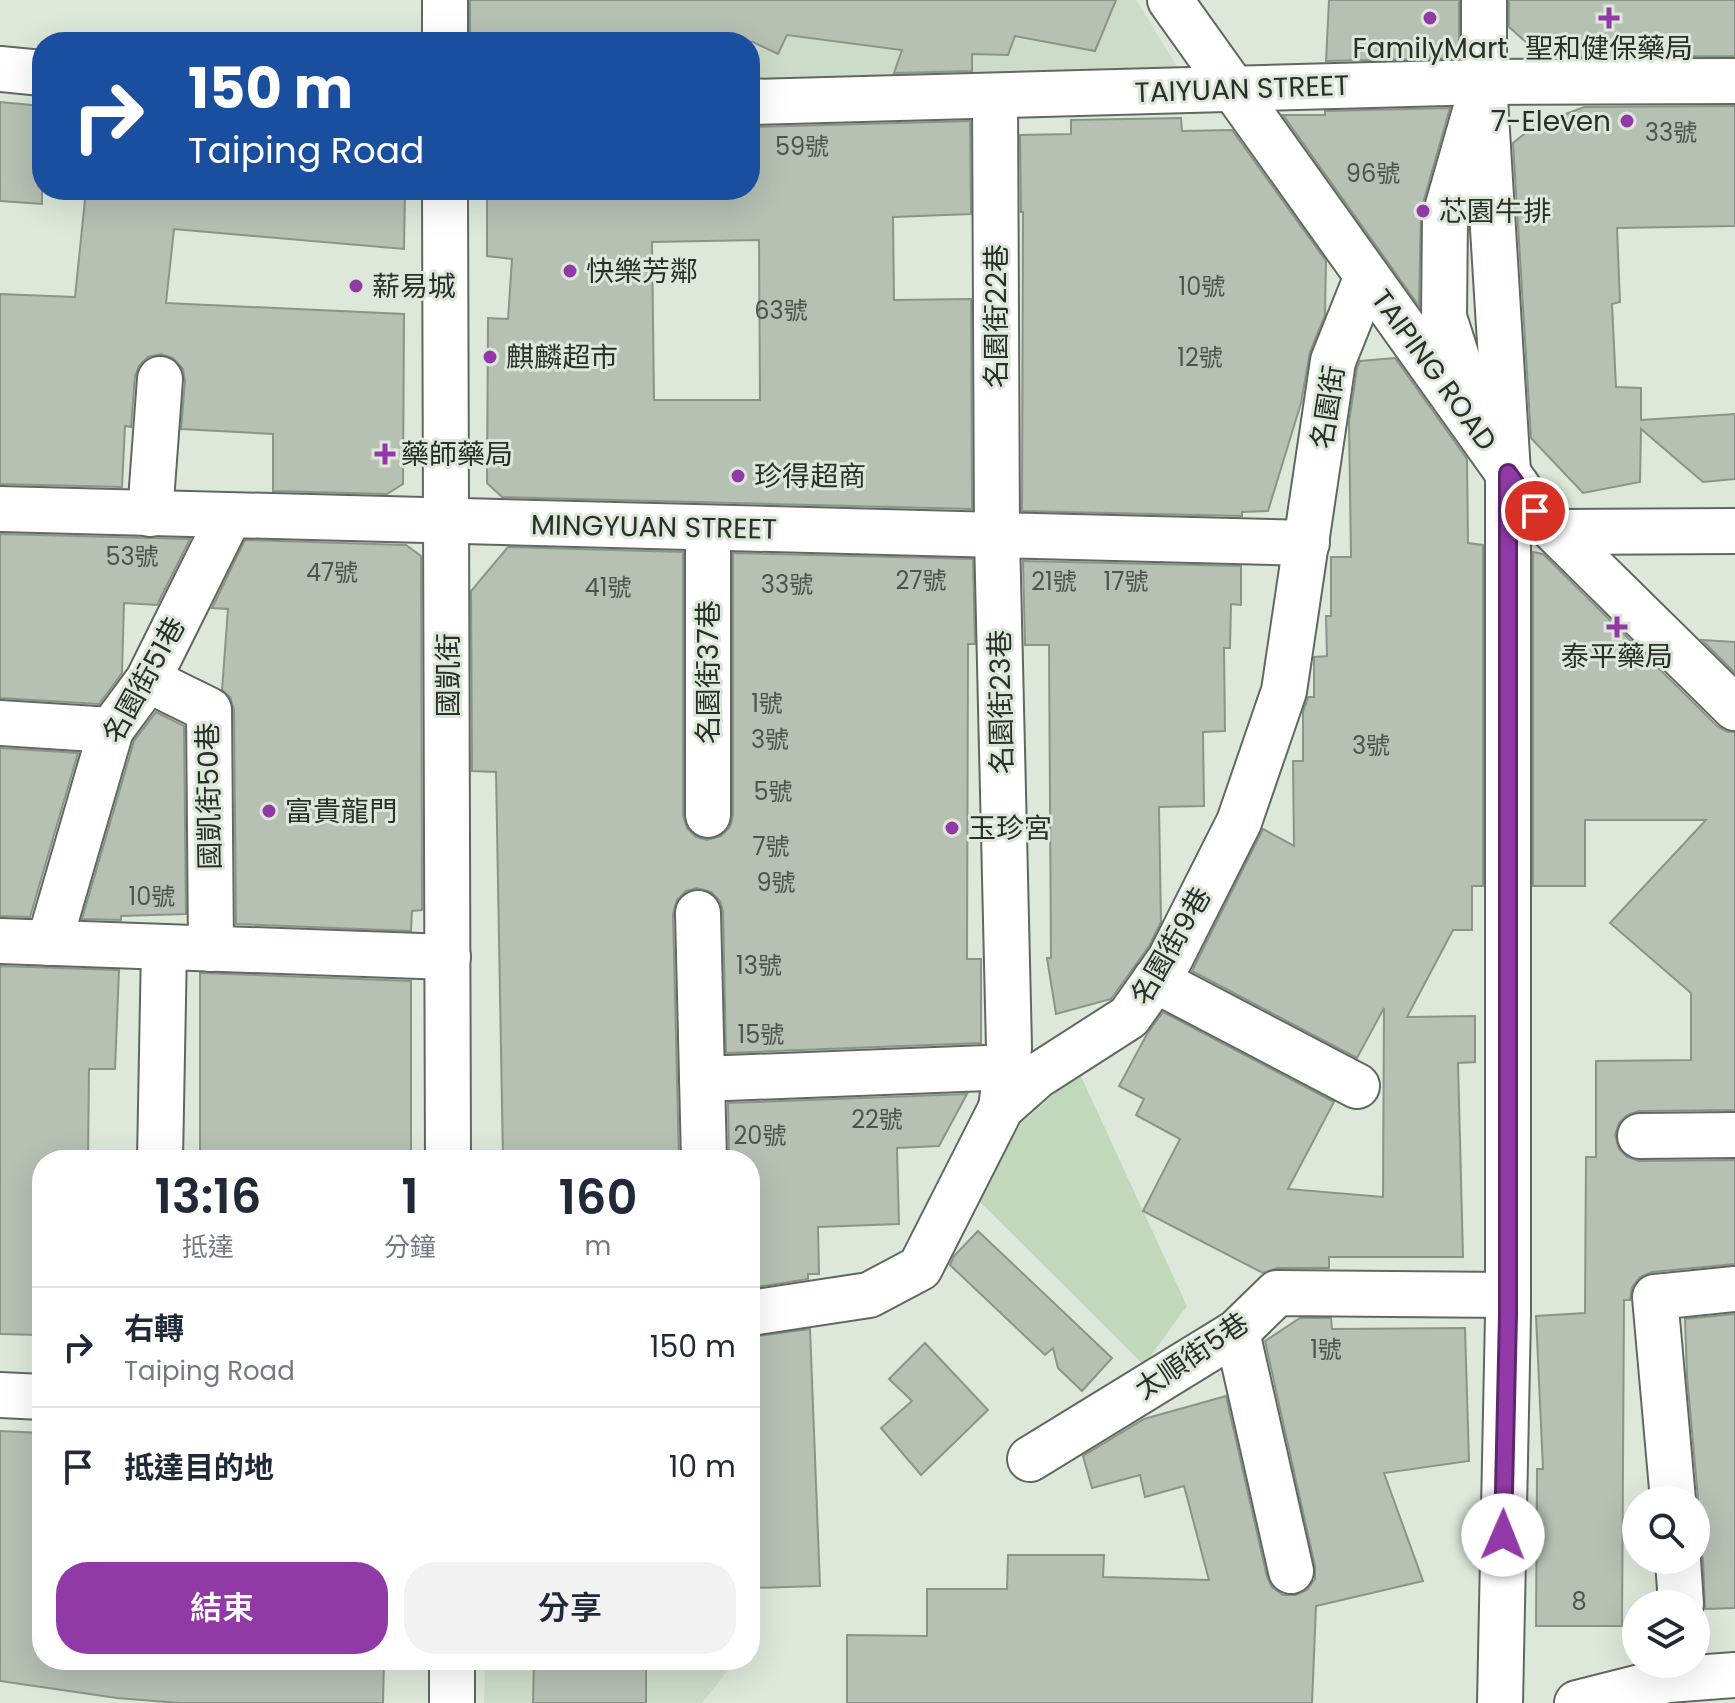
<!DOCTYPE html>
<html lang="zh-TW">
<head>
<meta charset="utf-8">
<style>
  :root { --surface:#fff; --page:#f2f2f3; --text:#1f2937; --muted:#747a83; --line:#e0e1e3; --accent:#913aa7 }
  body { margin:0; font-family:Poppins,"Noto Sans TC",sans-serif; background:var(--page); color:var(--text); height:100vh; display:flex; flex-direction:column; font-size:30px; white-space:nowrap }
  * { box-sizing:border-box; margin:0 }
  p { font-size:26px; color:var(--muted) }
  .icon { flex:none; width:44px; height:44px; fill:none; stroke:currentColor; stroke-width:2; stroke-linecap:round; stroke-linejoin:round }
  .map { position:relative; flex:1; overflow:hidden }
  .details { position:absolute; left:32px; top:1150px; width:728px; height:520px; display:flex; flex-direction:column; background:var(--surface); border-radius:32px; box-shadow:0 8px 32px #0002 }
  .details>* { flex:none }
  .banner { position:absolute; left:32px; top:32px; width:728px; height:168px; border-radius:32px; box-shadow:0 8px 32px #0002; background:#1a4fa0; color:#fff; overflow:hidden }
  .fabs { position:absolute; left:1622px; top:1486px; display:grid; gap:16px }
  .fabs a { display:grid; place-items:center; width:88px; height:88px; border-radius:50%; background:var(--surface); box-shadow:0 8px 32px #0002; font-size:40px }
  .pin { position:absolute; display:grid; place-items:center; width:68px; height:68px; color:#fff; margin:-34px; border:4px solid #fff; border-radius:50%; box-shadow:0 2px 8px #0007 }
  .me { position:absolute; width:88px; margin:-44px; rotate:1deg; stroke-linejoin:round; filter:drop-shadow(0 0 6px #0008) }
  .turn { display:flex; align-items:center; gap:28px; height:168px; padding:0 24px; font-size:36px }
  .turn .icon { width:104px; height:104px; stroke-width:2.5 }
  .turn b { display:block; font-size:56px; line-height:68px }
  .eta { display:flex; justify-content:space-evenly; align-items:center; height:136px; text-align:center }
  .eta b { font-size:48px; font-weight:600; line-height:56px }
  .primary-button { display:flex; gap:16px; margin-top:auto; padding:16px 24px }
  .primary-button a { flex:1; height:92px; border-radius:32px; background:var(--accent); color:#fff; font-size:32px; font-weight:600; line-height:92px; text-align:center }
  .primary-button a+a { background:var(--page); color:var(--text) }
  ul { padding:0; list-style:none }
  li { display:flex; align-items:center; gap:24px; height:120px; padding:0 24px; border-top:2px solid var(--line) }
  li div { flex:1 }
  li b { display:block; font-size:30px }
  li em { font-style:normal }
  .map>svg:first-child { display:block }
</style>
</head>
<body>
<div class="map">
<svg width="1735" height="1703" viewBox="0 0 1735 1703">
  <rect width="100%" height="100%" fill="#dde8da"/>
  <g fill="#cddcc9">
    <polygon points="459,0 1136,0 1185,79 750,80 750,42 458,42"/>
    <polygon points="485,1660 736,1660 702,1703 484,1703"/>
  </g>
  <polygon fill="#c1d8bb" points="1079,1072 1187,1306 1144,1365 979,1201 1020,1124"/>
  <g fill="#b6c0b3" stroke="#8b9488" stroke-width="2" fill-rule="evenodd">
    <polygon points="470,0 1116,0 1095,51 1015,36 1008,55 972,54 972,71 894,73 902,50 787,35 778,54 753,42 470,42"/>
    <polygon points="1329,0 1459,0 1459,58 1326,61"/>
    <polygon points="1509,0 1735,0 1735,56 1559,57 1536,51 1509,27"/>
    <polygon points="0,102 42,106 42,204 0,201"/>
    <polygon points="1735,106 1735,226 1617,228 1620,302 1612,304 1616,387 1641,388 1641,420 1735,414 1735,479 1703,482 1641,429 1640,482 1583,493 1531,438 1513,143 1534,126 1584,107"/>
    <polygon points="1450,108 1421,210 1419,306 1283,115 1325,115 1325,111"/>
    <polygon points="1181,118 1182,131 1232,130 1326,261 1325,315 1310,352 1301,403 1268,511 1242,512 1242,516 1022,511 1023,212 1021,212 1020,135 1071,134 1071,120"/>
    <path d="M970,121L971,214L893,217L894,300L971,299L972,509L502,497L487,483L488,318L508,319L512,259L487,256V190H750V127ZM759,240L760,400H654L652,242Z"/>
    <polygon points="86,190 405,190 404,249 174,229 166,303 404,314 403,484 387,494 273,491 273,434 181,429 185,381 183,369 173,358 161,354 148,357 139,366 135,376 131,427 125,426 122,487 0,484 0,294 75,297"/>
    <polygon points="1395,358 1467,459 1468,543 1483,545 1483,886 1472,886 1472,930 1453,930 1407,1017 1475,1016 1475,1062 1458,1063 1463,1257 1329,1257 1329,1268 1277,1268 1263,1273 1143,1211 1180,1139 1136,1115 1144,1099 1119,1086 1147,1034 1163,1012 1334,1102 1288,1189 1383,1197 1384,1008 1357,1058 1192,971 1263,829 1294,846 1293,761 1303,761 1303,712 1308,697 1314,697 1314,657 1327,656 1326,616 1331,616 1331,557 1351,557 1349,422 1357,368 1360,361"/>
    <polygon points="0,534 190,539 157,605 124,603 122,673 99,704 0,698"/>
    <polygon points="245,540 406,545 421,556 422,910 412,911 411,931 236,924 234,710 230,697 222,690 228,609 212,608"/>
    <polygon points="508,547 683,552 683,815 687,828 696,837 707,840 721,836 730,827 733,815 733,553 973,559 975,644 968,644 967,959 981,959 981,1043 726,1053 723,912 720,901 711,892 697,888 686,891 677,900 673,914 679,1160 503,1160 496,772 472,771 471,591"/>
    <polygon points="1533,552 1543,554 1717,726 1728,732 1735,732 1735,1110 1639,1111 1627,1115 1619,1123 1615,1135 1619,1149 1627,1157 1639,1161 1735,1160 1735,1264 1652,1272 1640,1277 1632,1287 1630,1300 1624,1300 1622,1626 1536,1626 1537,1469 1543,1469 1536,1316 1585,1313 1586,1157 1596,1157 1596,1061 1691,1060 1691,993 1610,923 1706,820 1585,820 1585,886 1533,886"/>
    <polygon points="1023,561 1241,566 1241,605 1231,604 1230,648 1224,648 1225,731 1203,732 1204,806 1159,807 1161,922 1149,946 1111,999 1056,1014 1047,958 1051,958 1049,645 1025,645"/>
    <polygon points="1702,640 1735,642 1735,673"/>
    <polygon points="156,712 184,726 186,914 121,916 121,920 82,919 134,741"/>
    <polygon points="0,748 78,753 30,917 0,916"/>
    <polygon points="0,966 119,970 115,1069 89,1069 88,1160 42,1160 42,1335 0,1334"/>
    <polygon points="200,973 411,981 411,1160 200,1160"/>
    <polygon points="967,1094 939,1146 897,1148 899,1224 818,1227 819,1274 808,1274 808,1279 750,1288 750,1160 729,1160 728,1103"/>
    <polygon points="978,1231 1112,1358 1082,1391 1058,1368 1053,1348 1045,1355 950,1265 954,1256"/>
    <polygon points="1735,1314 1735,1608 1705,1609 1703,1558 1696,1544 1698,1498 1687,1376 1685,1319"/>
    <polygon points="1300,1318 1331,1318 1332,1329 1465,1328 1469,1461 1384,1473 1423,1581 1316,1606 1312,1703 847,1703 847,1635 927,1636 927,1589 1007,1589 1008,1555 1104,1555 1103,1577 1209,1580 1184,1486 1145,1497 1140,1475 1092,1488 1083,1456 1144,1419 1226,1396 1267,1577 1272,1587 1283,1595 1296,1595 1307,1590 1315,1579 1315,1566 1265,1341"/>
    <polygon points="810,1329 820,1586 750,1588 750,1337"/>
    <polygon points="925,1343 988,1410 921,1475 881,1428 912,1401 889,1379"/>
    <polygon points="0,1431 42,1433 42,1660 384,1660 383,1703 179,1703 117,1698 0,1681"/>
    <polygon points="534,1660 646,1660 646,1703 533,1703"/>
  </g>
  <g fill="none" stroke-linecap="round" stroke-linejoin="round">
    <g stroke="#60695e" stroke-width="48">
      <g id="minor">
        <polyline points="1170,0 1535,511 1735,708"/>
        <polyline points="1484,0 1484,82 1508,473 1508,1315 1500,1703"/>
        <polyline points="445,42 445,0"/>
        <polyline points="0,69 42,73"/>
        <polyline points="995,96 997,536 1009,1048 1001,1108"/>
        <polyline points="750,102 1484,82 1735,81"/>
        <polyline points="445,190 448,1160"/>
        <polyline points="1470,398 1444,317 1445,216 1475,111"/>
        <polyline points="0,509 1307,543"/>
        <polyline points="150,514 160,379"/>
        <polyline points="708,529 708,815"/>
        <polyline points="1558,532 1735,531"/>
        <polyline points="148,680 209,710 211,949"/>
        <polyline points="0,723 111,730"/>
        <polyline points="698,913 704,1160"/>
        <polyline points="0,941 448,957"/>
        <polyline points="49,943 111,730 148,680 229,517"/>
        <polyline points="1155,980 1357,1086"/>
        <polyline points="702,1079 987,1068 1006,1070"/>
        <polyline points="1640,1136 1735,1135"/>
        <polyline points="160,1160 164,947"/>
        <polyline points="750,1313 869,1295 920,1268 1001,1108 1037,1076 1129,1017 1170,959 1239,822 1284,691 1333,361 1367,276"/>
        <polyline points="1237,1332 1291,1571"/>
        <polyline points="0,1395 42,1397"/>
        <polyline points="1030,1459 1237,1332 1277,1293 1508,1295"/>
        <polyline points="1673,1500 1655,1297 1735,1289"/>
        <polyline points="1678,1560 1681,1604"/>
        <polyline points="452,1660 452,1703"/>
        <polyline points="1577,1703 1668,1680 1735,1675"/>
      </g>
    </g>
    <use href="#minor" stroke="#fff" stroke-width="44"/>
  </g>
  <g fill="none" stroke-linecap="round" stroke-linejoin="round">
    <g stroke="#5e266d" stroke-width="20">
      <polyline id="route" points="1503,1535 1508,1315 1508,473 1535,511"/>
    </g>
    <use href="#route" stroke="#913aa7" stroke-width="14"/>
  </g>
  <g fill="#913aa7" stroke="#dde8da" stroke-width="3">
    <circle cx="1430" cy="18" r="8"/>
    <path d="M1605 6h8v8h8v8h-8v8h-8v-8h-8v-8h8z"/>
    <circle cx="1627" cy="121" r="8"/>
    <circle cx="1423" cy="211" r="8"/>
    <circle cx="570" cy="271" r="8"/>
    <circle cx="356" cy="286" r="8"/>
    <circle cx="490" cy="357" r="8"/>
    <path d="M381 442h8v8h8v8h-8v8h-8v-8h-8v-8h8z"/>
    <circle cx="738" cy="476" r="8"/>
    <path d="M1613 615h8v8h8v8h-8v8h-8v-8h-8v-8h8z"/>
    <circle cx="269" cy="811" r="8"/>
    <circle cx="952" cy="828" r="8"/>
  </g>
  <g text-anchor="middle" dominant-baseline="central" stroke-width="6" stroke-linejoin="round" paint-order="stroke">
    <g font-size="24" fill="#4e534c">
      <text x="1671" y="132">33號</text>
      <text x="802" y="146">59號</text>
      <text x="1373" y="173">96號</text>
      <text x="1202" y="286">10號</text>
      <text x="781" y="310">63號</text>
      <text x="1200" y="357">12號</text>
      <text x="132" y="556">53號</text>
      <text x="332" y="572">47號</text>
      <text x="921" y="580">27號</text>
      <text x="1054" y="581">21號</text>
      <text x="1126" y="581">17號</text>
      <text x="787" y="584">33號</text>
      <text x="608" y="587">41號</text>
      <text x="767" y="703">1號</text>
      <text x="770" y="739">3號</text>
      <text x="1371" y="745">3號</text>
      <text x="773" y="791">5號</text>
      <text x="771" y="846">7號</text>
      <text x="776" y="882">9號</text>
      <text x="152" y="896">10號</text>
      <text x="759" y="965">13號</text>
      <text x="761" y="1034">15號</text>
      <text x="877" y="1119">22號</text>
      <text x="760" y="1135">20號</text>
      <text x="1326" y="1349">1號</text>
      <text x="1579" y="1601">8</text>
    </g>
    <g font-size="28" fill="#2b2f2a" stroke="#dde8da" text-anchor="start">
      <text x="1430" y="48" text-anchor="middle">FamilyMart</text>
      <text x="1609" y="48" text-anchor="middle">聖和健保藥局</text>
      <text x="1611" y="121" text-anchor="end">7-Eleven</text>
      <text x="1439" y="211">芯園牛排</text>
      <text x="586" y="271">快樂芳鄰</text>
      <text x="372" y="286">薪易城</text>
      <text x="506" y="357">麒麟超市</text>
      <text x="401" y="454">藥師藥局</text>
      <text x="754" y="476">珍得超商</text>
      <text x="1617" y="656" text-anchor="middle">泰平藥局</text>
      <text x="285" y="811">富貴龍門</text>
      <text x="968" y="828">玉珍宮</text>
    </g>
    <g font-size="28" fill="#2b2f2a" stroke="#dde8da">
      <text transform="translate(1242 89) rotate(-2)">TAIYUAN STREET</text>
      <text transform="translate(996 316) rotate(-90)">名園街22巷</text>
      <text transform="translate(1434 370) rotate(54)">TAIPING ROAD</text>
      <text transform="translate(1328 407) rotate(-81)">名園街</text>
      <text transform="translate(654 527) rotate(1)">MINGYUAN STREET</text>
      <text transform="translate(708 672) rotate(-90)">名園街37巷</text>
      <text transform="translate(448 675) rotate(-90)">國凱街</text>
      <text transform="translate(144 680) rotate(-61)">名園街51巷</text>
      <text transform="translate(1001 702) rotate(-91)">名園街23巷</text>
      <text transform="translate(209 796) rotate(-91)">國凱街50巷</text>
      <text transform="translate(1171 946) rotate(-60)">名園街9巷</text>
      <text transform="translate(1192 1356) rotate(-34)">太順街5巷</text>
    </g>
  </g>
</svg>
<div class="fabs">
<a><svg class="icon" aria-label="search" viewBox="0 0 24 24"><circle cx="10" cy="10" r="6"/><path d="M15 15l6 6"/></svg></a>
<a><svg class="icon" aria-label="layers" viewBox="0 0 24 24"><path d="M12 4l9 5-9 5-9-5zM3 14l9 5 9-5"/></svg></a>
</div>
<div class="pin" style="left:1535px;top:511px;background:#d93025"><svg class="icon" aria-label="arrive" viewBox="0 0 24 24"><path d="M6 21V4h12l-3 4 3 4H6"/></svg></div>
<svg class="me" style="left:1503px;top:1535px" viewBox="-20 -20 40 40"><circle r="19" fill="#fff"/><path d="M0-13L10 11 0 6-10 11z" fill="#913aa7"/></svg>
<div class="banner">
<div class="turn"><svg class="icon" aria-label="right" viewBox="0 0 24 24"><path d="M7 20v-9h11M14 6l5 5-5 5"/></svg><div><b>150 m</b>Taiping Road</div></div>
</div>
<section class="details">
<div class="eta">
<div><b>13:16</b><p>抵達</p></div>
<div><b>1</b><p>分鐘</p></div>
<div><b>160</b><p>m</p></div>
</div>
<ul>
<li><svg class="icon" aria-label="right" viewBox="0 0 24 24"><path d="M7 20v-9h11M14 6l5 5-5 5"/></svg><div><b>右轉</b><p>Taiping Road</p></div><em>150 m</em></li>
<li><svg class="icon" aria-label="arrive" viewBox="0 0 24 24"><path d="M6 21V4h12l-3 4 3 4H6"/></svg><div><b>抵達目的地</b></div><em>10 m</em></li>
</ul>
<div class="primary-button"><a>結束</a><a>分享</a></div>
</section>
</div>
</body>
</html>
